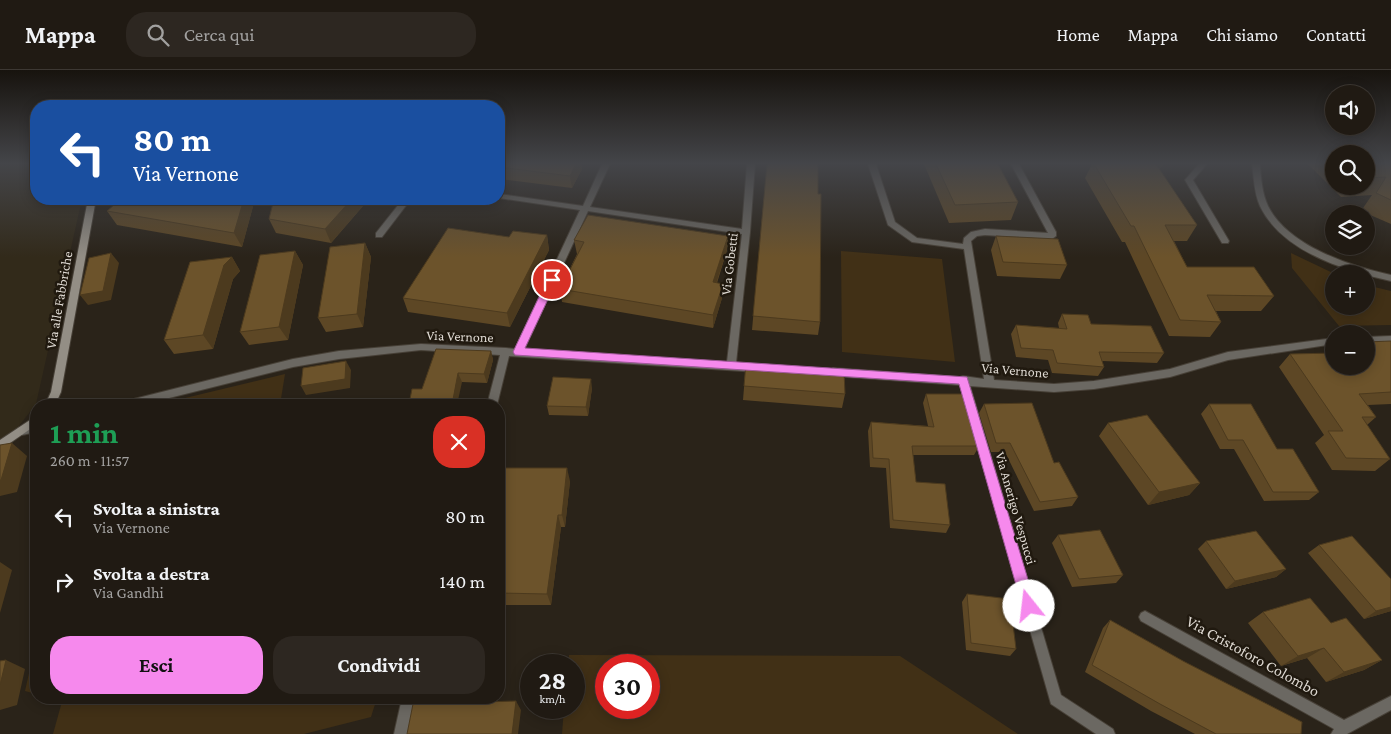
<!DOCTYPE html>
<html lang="it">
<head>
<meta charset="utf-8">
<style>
  :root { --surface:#201a13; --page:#2d2721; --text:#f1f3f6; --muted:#a2a1a0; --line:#3d3833; --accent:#f689ed }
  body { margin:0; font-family:"Crimson Pro",serif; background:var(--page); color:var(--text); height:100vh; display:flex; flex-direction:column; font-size:19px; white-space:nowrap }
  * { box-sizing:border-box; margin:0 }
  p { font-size:16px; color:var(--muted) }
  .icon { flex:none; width:28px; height:28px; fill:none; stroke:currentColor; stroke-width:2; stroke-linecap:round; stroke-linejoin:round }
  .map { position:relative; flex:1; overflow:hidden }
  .drawer { position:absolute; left:30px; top:329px; width:475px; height:305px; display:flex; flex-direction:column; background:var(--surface); border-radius:20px; box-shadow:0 2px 12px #0003,0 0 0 1px var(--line) }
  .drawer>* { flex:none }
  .top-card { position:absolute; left:30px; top:30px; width:475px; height:105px; border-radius:20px; box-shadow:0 2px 12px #0003,0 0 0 1px var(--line); background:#1a4fa0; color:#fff; overflow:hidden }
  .controls { position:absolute; left:1325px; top:15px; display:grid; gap:10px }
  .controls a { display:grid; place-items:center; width:50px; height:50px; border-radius:50%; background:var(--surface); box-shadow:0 2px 12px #0003,0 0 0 1px var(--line); font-size:25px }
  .speed { position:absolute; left:520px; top:584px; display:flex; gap:10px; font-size:25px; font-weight:700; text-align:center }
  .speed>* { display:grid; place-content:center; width:65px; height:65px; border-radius:50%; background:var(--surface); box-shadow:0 2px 12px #0003,0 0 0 1px var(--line); line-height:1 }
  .speed small { font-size:12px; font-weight:400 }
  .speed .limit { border:8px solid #d22; background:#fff; color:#111 }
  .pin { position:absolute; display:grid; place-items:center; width:42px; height:42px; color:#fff; margin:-21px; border:2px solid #fff; border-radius:50%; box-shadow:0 1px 5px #0007 }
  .me { position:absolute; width:55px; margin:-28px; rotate:344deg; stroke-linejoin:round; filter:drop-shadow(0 0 4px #0008) }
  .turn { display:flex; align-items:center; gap:18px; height:105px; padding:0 20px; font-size:22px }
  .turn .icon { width:65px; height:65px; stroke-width:2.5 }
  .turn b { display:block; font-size:35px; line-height:42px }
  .round { display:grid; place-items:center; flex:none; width:52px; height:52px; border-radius:20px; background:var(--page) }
  .headline { display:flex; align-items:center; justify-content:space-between; height:85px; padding:0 20px }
  h1 { font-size:30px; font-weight:700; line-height:38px; color:#1e9e55 }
  .button { display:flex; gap:10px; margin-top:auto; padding:10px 20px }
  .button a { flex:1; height:58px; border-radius:20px; background:var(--accent); color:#111; font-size:20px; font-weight:700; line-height:58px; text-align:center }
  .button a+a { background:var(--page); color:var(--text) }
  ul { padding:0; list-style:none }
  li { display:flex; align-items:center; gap:15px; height:65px; padding:0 20px }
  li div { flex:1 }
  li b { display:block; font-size:19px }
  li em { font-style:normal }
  header { display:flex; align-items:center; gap:30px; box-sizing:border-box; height:70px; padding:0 25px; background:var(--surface); border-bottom:1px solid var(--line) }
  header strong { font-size:24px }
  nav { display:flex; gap:28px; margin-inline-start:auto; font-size:18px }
  .search { width:350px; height:45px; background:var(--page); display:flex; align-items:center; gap:12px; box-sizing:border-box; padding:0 18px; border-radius:20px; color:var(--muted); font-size:19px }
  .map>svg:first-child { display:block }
</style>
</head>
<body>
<header>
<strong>Mappa</strong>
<div class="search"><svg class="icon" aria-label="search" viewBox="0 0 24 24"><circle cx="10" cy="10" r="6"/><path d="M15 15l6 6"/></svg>Cerca qui</div>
<nav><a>Home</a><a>Mappa</a><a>Chi siamo</a><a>Contatti</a></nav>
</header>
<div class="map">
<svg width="1391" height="664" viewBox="0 0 1391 664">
  <rect width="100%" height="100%" fill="#2a2319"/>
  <polygon fill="#322a1a" points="0,94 36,94 36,129 82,129 36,334 15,361 0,369"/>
  <g fill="#413016" fill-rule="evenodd">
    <polygon points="841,181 942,189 955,292 842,282"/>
    <polygon points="1291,183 1335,204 1334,236 1366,236 1366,215 1391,221 1391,255 1339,256 1292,198"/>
    <polygon points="285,304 280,335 156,335"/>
    <polygon points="36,572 36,624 25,621"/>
    <path d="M569,585L900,586L1018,664H562L564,638H574V595H568ZM606,595H649V638H606Z"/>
    <polygon points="63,628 377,628 371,647 304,664 53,664"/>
  </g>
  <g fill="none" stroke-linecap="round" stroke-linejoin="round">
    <g stroke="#474037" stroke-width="2">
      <g id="street">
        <path d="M602,94H610L590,137L742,159L747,94H755L750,162L736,293L758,294L763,298L761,301L758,302L509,286L497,335H487L500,285L421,280L339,289L293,297L141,335H121L122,332L126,331L293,289L339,281L421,274L506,278L515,279L580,140L499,128V124L583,136ZM588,141L742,164L727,292L524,280Z"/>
        <polygon points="868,94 876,94 895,152 917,168 963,174 964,168 971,162 985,159 1048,163 1011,94 1019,94 1056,162 1056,166 1052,169 985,165 977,166 971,171 994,310 1054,314 1094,311 1170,299 1228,282 1334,268 1334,274 1228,290 1170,307 1094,319 1054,322 970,316 1061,625 1113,659 1115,664 1096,664 1051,634 960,315 833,306 828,302 833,298 960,307 963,306 984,309 964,179 912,172 888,155"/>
        <polygon points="1199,94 1207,94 1193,110 1229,171 1228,173 1222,173 1185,110"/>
        <path d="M1252,94H1260C1261,108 1262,123 1268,136C1288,176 1350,196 1391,205V211C1346,201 1282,182 1260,136C1254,123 1254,108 1252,94Z"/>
        <polygon points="403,129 411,129 382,167 376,167 376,163"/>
        <polygon points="1391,266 1391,272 1366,273 1366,267"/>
        <polygon points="36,354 36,362 22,365 18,364 17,361 18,358"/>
        <polygon points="1145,541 1344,650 1391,626 1391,640 1347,664 1331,664 1334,659 1141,551 1139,547 1141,543"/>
        <polygon points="402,628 416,628 408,664 394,664"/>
      </g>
    </g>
    <g stroke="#474037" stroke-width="2">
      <g id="secondary">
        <polygon points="88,129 96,129 61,322 55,335 45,335 51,322"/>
        <polygon points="36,346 36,355 0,380 0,370"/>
      </g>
    </g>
    <use href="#street" fill="#6b6862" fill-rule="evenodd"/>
    <use href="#secondary" fill="#938e85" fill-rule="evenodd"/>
  </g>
  <g fill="#5d4725">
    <polygon points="499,94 581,94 582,99 572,118 499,109"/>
    <polygon points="767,94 820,252 818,265 752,260"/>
    <polygon points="924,94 998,94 1018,132 1011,150 949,153"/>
    <polygon points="1092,94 1164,94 1159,99 1197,155 1187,171 1174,171 1187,197 1274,226 1261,241 1216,241 1221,252 1210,267 1169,266 1125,172 1122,172 1085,108"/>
    <polygon points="1308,94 1334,94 1334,116 1366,116 1366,94 1391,94 1391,154 1361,141 1372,125 1341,127"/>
    <polygon points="255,129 242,177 117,155 107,141"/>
    <polygon points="274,129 369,129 331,173 276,163 269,149"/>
    <polygon points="547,165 549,180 510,257 408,242 403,228 509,167"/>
    <polygon points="728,166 727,180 717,213 722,228 713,258 562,232 560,219 577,184 574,170"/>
    <polygon points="996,166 1067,195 1060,209 997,206 991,180"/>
    <polygon points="365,173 371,187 363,257 326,262 318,248"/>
    <polygon points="295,181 303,195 288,270 249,275 240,262"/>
    <polygon points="232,187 240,201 233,209 213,279 174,284 164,270"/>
    <polygon points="1062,244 1091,254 1164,283 1157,293 1102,291 1104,297 1098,306 1052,303 1048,290 1016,287 1011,264 1016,255 1059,258 1058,253"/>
    <polygon points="1391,271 1391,334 1368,335 1376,347 1367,355 1390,389 1375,401 1332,400 1315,373 1324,365 1279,297 1290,284 1334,296"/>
    <polygon points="491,281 493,290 487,313 462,312 410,329 422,319"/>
    <polygon points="746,293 845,324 842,338 743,330"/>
    <polygon points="592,318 588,346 549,345 547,336"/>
    <polygon points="926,324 981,373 974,385 913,385 916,412 950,455 946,463 890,458 886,398 870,397 868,361 871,352 928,356 923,333"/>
    <polygon points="984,334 1054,393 1078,427 1072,436 1034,441 1005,382 991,382 979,343"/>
    <polygon points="1209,334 1277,379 1319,422 1309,430 1264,431 1234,379 1220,379 1201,344"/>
    <polygon points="1108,353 1200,413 1189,425 1148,435 1099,366"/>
    <polygon points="499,398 570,411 565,457 561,457 551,535 499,535"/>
    <polygon points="1058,465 1123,505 1116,513 1072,517 1052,473"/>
    <polygon points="1206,471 1286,499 1276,507 1226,519 1198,479"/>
    <polygon points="1319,475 1391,509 1391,541 1364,549 1308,483"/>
    <polygon points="967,524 1016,579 1010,586 966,580 962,532"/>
    <polygon points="1263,542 1331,553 1382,590 1364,600 1326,612 1307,588 1281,596 1248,553"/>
    <polygon points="1110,550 1183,591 1301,664 1195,664 1151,641 1085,602 1103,558"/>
  </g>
  <g fill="#4c3a1e">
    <polygon points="576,94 581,94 582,99 572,118 570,106"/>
    <polygon points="1156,94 1164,94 1147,110"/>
    <polygon points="244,129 255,129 242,177 234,163"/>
    <polygon points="352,129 369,129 331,173 325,159"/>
    <polygon points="547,165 549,180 510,257 507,243"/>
    <polygon points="728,166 727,180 712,226 713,212"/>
    <polygon points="365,173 371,187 363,257 357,244"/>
    <polygon points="295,181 303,195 288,270 279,257"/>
    <polygon points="111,183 119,193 111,230 88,235 80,225"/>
    <polygon points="232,187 240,201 233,209 213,279 203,265 224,195"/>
    <polygon points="723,214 722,228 713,258 713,245"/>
    <polygon points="491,281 493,290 487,313 484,304"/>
    <polygon points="346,291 351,300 350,318 306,325 301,316"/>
    <polygon points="458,303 462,312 457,335 452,335"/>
    <polygon points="591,309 592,318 588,346 586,337"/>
    <polygon points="12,373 27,386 17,422 0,426 0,410"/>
    <polygon points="567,398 570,411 565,457 562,445"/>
    <polygon points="1200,413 1189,425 1148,435 1159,422"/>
    <polygon points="558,445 561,457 551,535 547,524"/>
    <polygon points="0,492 12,500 0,543"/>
    <polygon points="1286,499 1276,507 1226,519 1235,511"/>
    <polygon points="1391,537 1391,541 1364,549 1376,541"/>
    <polygon points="1324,578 1307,588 1281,596 1298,586"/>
    <polygon points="6,590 25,599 17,635 0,640 0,615"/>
    <polygon points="1382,590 1364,600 1326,612 1344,602"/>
    <polygon points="516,631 521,640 518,664 512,664"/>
  </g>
  <g fill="#6c532b" stroke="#4c3a1e">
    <polygon points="499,94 576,94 570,106 499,97"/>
    <polygon points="767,94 818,94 818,124 821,124 820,252 753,246"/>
    <polygon points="936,94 998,94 1018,132 955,135"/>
    <polygon points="1094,94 1156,94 1197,155 1165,155 1187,197 1254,197 1274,226 1207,225 1221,252 1180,250 1134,156 1131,156"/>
    <polygon points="1366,94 1391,94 1391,130 1376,123 1386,107 1366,108"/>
    <polygon points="121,129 244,129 234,163 107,141"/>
    <polygon points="274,129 352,129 325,159 269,149"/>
    <polygon points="588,145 728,166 713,212 723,214 713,245 560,219 584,172 574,170"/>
    <polygon points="448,158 509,167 513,161 547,165 507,243 403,228"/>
    <polygon points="996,166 1058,169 1067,195 1003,192"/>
    <polygon points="365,173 357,244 318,248 330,177"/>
    <polygon points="295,181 279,257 240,262 260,185"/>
    <polygon points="111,183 103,221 80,225 89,188"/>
    <polygon points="232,187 224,195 203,265 164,270 190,192"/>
    <polygon points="1062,244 1088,245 1091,254 1151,256 1164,283 1099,282 1104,297 1057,293 1053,280 1021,278 1016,255 1067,259"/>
    <polygon points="1391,271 1391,322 1359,324 1376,347 1362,347 1390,389 1346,388 1328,361 1343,361 1290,284 1334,283 1334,296 1366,296 1366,272"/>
    <polygon points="436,279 491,281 484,304 458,303 452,335 376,335 377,330 410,329 412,319 422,319"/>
    <polygon points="346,291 345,309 301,316 303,298"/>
    <polygon points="746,293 844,301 845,324 744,316"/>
    <polygon points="553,307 591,309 586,337 547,336"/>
    <polygon points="926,324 964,324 981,373 978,373 979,376 912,376 916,412 945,414 950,455 893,450 889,389 873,388 871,352 934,357"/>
    <polygon points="1032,333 1054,393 1059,392 1078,427 1040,432 1010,373 996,373 984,334"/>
    <polygon points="1209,334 1251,334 1277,379 1293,379 1319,422 1273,422 1243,370 1228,370"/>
    <polygon points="1147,345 1200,413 1159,422 1108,353"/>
    <polygon points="12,373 1,410 0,410 0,375"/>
    <polygon points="499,398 567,398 562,445 558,445 547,524 499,523"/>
    <polygon points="1100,460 1123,505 1079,509 1058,465"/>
    <polygon points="1256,461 1286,499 1235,511 1206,471"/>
    <polygon points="1352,466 1391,509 1391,537 1376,541 1319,475"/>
    <polygon points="967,524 1010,529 1016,579 971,573"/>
    <polygon points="1310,528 1331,553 1346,548 1382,590 1344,602 1324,578 1298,586 1263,542"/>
    <polygon points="1110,550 1183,591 1302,652 1301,664 1216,664 1160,634 1092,595"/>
    <polygon points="6,590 0,615 0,591"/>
    <polygon points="516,631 512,664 407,664 413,634"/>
  </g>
  <linearGradient id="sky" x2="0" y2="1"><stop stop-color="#17130e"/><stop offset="0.5" stop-color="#444549"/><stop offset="1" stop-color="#444549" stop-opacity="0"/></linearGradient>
  <rect width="1391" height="187" fill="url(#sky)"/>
  <polygon fill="#f689ed" stroke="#a0599a" points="552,207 557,210 525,278 967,307 1036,536 1034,540 1029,542 1024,540 1022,536 959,314 515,285 513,282 547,210"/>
  <g text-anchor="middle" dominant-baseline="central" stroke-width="5" stroke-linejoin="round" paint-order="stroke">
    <g font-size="14" fill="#ded9d2" stroke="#20190f">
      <text transform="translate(729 194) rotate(-83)">Via Gobetti</text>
      <text transform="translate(59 230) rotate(-80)">Via alle Fabbriche</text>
      <text transform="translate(460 266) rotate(2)">Via Vernone</text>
      <text transform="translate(1015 300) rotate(5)">Via Vernone</text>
      <text transform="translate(1016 438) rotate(74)">Via Anerigo Vespucci</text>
    </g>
    <g font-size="16" fill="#ded9d2" stroke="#20190f">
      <text transform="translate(1253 586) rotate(29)">Via Cristoforo Colombo</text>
    </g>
  </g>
</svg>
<div class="controls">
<a><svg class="icon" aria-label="sound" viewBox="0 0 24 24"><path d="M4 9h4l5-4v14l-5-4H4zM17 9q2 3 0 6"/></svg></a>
<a><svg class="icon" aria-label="search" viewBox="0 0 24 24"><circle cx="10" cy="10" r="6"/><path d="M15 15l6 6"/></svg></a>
<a><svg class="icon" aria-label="layers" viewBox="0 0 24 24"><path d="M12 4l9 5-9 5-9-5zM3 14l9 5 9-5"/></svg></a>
<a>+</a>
<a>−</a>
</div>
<div class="speed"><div>28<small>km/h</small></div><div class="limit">30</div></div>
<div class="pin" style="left:552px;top:210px;background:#d93025"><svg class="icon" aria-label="arrive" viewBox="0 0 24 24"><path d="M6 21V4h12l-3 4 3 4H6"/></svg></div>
<svg class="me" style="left:1029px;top:536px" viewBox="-20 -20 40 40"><circle r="19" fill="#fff"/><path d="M0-13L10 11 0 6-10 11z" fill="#f689ed"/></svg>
<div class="top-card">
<div class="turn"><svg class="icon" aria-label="left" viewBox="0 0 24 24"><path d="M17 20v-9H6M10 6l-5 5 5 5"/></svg><div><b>80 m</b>Via Vernone</div></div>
</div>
<section class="drawer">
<div class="headline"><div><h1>1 min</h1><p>260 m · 11:57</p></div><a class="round" style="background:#d93025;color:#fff"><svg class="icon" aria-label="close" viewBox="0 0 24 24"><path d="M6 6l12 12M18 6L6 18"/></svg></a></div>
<ul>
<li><svg class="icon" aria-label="left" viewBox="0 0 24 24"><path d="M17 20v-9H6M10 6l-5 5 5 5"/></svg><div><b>Svolta a sinistra</b><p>Via Vernone</p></div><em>80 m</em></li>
<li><svg class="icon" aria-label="right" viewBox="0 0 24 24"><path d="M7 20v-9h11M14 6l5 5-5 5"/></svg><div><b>Svolta a destra</b><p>Via Gandhi</p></div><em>140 m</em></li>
</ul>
<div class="button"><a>Esci</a><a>Condividi</a></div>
</section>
</div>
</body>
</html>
